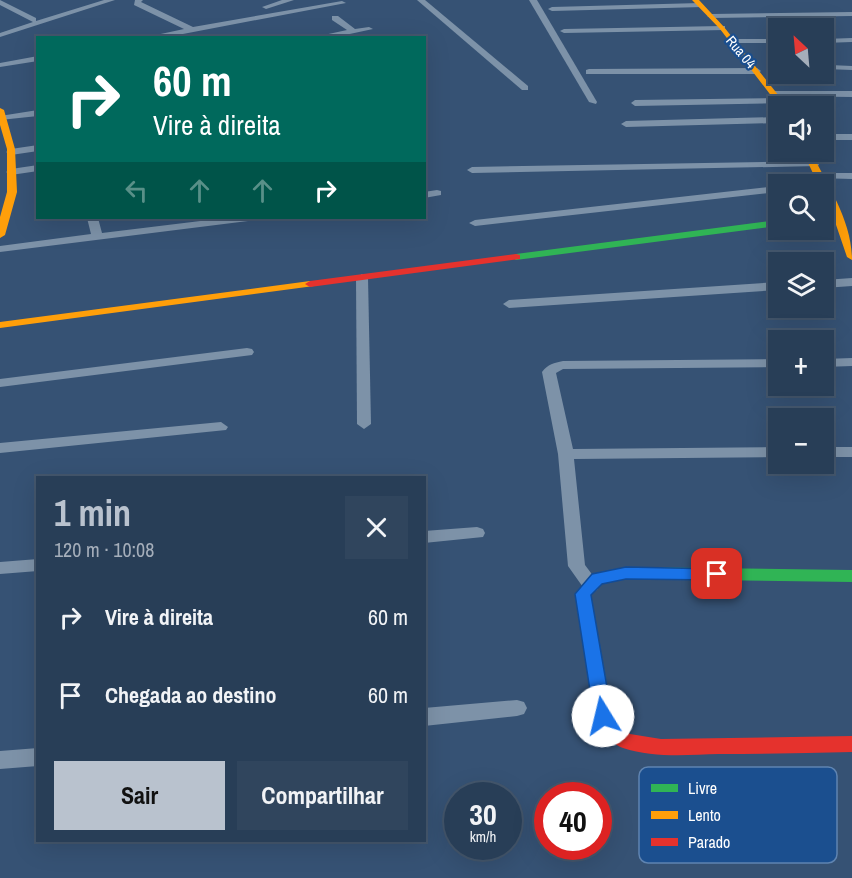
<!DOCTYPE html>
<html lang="pt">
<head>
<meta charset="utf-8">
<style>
  :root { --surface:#283e57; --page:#30455d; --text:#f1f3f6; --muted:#a5aeba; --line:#44576d; --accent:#b9c2ce }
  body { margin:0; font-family:"Archivo Narrow",sans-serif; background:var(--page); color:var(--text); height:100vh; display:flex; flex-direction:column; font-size:22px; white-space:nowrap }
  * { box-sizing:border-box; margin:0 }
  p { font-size:20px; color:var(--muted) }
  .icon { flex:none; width:33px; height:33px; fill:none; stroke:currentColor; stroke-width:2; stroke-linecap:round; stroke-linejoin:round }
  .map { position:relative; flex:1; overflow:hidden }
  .side { position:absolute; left:36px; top:476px; width:390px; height:366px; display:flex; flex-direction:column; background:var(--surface); border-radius:0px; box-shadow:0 6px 24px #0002,0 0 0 2px var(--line) }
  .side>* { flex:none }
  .banner { position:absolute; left:36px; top:36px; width:390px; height:183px; border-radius:0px; box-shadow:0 6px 24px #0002,0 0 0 2px var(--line); background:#00695c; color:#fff; overflow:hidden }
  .needle { width:39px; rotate:334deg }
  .controls { position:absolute; left:768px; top:18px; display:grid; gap:12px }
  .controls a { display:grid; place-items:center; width:66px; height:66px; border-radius:0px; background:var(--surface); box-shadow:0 6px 24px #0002,0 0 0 2px var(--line); font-size:30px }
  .speed { position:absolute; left:444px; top:782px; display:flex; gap:12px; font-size:30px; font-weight:700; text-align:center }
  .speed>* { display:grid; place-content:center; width:78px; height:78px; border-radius:50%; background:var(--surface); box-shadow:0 6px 24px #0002,0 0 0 2px var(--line); line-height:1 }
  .speed small { font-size:15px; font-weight:400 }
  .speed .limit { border:9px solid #d22; background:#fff; color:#111 }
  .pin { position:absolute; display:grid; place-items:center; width:51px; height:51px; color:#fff; margin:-26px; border-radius:12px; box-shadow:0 3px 9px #0006 }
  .me { position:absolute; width:66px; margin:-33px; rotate:351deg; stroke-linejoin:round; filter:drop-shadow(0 0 4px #0008) }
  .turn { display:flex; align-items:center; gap:21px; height:126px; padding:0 18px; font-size:27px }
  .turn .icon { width:78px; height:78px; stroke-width:2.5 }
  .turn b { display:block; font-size:42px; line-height:51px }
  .lanes { display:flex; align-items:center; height:57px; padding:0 18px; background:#0003; justify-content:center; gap:30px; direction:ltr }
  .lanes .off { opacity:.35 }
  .round { display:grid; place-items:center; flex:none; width:63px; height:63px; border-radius:0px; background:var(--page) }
  .summary { display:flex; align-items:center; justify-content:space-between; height:102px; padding:0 18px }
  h1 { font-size:36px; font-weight:700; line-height:45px; color:var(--accent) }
  .cta { display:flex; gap:12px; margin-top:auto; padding:12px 18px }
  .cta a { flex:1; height:69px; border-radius:0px; background:var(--accent); color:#111; font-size:24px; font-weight:700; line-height:69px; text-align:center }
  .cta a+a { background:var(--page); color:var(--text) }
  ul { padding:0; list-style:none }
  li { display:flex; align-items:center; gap:18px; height:78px; padding:0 18px }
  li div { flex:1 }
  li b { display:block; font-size:22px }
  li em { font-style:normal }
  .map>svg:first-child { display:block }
</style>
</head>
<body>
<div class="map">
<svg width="852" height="878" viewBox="0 0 852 878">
  <rect width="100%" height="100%" fill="#365274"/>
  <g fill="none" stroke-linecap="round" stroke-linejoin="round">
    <g fill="#7d92a8" fill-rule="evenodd">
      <polygon points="0,0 36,18 36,21 104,0 115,0 0,37 0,33 33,22 0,5"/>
      <polygon points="135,0 143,0 141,2 193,27 342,1 346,3 162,38 142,38 184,29 134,5"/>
      <polygon points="282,0 294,0 266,9 262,7"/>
      <polygon points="417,0 425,0 528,86 528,90 522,90"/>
      <polygon points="529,0 537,0 597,102 596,104 589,102"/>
      <polygon points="700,3 703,7 552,11 548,9 552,7"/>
      <polygon points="852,12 852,16 711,18 707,16 711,14"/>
      <polygon points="332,16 338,16 355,29 369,27 373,29 331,38 310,38 347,30 332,20"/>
      <polygon points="722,26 725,26 725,30 564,33 560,31 564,29"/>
      <polygon points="852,38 852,42 824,43 824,39"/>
      <polygon points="732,39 778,39 778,43 729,43 729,39"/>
      <polygon points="38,56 38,61 0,67 0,63"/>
      <polygon points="824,62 830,65 852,66 852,70 825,69"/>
      <polygon points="589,69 757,68 761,71 757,74 586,74 586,70"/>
      <polygon points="775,91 852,91 852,97 772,96 772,92"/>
      <polygon points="780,98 783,99 783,103 635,106 631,103 635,100"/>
      <polygon points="38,110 38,116 0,120 0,116"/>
      <polygon points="778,117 778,123 626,127 621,124 626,121"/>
      <rect x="824" y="134" width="28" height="6"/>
      <polygon points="38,145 38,151 11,155 6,152 11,149"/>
      <polygon points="814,161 819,164 818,166 472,173 467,170 472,167"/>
      <polygon points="38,165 38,171 11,175 6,172 11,169"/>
      <polygon points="820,173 852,173 852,179 816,178 816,174"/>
      <polygon points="778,186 778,192 475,226 469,223 475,220"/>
      <polygon points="437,190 441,191 441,195 424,198 424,192"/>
      <polygon points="87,218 98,218 102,233 225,218 254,218 248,221 0,252 0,246 91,234"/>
      <polygon points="362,274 368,278 371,424 364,429 357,424 356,278"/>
      <polygon points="852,278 852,286 824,288 824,280"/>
      <polygon points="778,282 778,290 509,308 503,304 509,300"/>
      <polygon points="247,348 252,349 254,352 252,355 0,387 0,379"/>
      <polygon points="852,358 852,366 824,367 824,359"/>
      <path d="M778,359V367L563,369L556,373L573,449L778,447V457L574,459L585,565L600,585L597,590L591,592L585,590L568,566L558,454L542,372C548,364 554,363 563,361Z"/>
      <polygon points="221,422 228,427 226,430 0,453 0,443"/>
      <rect x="824" y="447" width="28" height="10"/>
      <polygon points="477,527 483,529 485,533 483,537 424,543 424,531"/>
      <polygon points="38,559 38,571 0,574 0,562"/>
      <polygon points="517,700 524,702 527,708 524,714 517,716 424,726 424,708"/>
      <polygon points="38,748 38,766 0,769 0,751"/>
    </g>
    <g fill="#30b455" fill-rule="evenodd">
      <polygon points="778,220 778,226 516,260 511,257 516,254"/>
      <polygon points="626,567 852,570 852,582 626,579 603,583 591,595 609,697 606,702 600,704 594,702 591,697 575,594 592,574"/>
    </g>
    <g fill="#ff9f0a" fill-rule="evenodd">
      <polygon points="692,0 699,0 724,27 787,106 779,106 720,29"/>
      <polygon points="0,108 4,110 15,149 17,192 5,235 0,238 0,217 7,192 7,149 0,125"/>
      <path d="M803,152H811C828,186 852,221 852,260L847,257L833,216L824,196V184H818Z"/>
      <polygon points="310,281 315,284 314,286 0,328 0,322"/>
    </g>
    <g fill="#e5322d" fill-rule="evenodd">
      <polygon points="516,254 520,255 520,259 310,287 305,284 310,281"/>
      <path d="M600,690L606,692L611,713L630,734L661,739L852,736V752C808,753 763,754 719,754C687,755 653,758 623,748C607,743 586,708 594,692Z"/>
    </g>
  </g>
  <polygon fill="#1a73e8" stroke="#114b97" stroke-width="1.5" points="626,567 717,569 722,570 724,574 722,579 717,580 626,579 602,584 591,595 612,716 609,722 603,724 596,722 594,716 575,594 592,574"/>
  <g text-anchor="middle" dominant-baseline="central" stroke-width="4.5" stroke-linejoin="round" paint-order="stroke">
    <g font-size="14" fill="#fff" stroke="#1b4f8f">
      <text transform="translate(741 52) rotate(50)">Rua 04</text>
    </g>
  </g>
  <rect x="639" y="767" width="198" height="96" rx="9" fill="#1b4f8f" stroke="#5f84b1" stroke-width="1.5"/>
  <rect x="651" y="784" width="27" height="8" fill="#30b455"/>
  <rect x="651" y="811" width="27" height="8" fill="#ff9f0a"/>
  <rect x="651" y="838" width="27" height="8" fill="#e5322d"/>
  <g font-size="16" fill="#fff">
    <text x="688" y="794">Livre</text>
    <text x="688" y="821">Lento</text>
    <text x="688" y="848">Parado</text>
  </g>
</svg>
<div class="controls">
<a><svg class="needle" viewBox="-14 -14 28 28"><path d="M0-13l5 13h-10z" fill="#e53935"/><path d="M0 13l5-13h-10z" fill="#a5aeba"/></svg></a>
<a><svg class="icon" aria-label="sound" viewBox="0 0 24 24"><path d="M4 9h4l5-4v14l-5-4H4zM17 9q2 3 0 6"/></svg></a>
<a><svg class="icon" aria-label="search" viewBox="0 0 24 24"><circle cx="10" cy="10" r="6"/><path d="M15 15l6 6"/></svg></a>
<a><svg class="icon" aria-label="layers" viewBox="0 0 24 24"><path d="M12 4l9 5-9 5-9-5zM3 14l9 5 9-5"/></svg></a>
<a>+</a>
<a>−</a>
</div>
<div class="speed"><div>30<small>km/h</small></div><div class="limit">40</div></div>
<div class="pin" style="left:717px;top:574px;background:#d93025"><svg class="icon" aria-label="arrive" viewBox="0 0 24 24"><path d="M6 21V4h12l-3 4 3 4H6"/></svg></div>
<svg class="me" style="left:603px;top:716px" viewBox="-20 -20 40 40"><circle r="19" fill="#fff"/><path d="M0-13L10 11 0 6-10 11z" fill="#1a73e8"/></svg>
<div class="banner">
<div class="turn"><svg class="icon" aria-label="right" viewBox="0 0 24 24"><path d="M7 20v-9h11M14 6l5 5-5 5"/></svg><div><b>60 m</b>Vire à direita</div></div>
<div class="lanes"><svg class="icon off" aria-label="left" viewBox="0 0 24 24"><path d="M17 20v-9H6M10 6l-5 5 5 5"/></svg><svg class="icon off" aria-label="ahead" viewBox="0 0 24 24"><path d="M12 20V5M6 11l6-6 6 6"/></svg><svg class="icon off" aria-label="ahead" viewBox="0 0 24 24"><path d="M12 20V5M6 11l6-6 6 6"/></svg><svg class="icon" aria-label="right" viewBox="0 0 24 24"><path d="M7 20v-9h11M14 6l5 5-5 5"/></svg></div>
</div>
<section class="side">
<div class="summary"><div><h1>1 min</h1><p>120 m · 10:08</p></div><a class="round"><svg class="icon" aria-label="close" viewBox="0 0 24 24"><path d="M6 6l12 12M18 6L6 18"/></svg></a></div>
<ul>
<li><svg class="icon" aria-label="right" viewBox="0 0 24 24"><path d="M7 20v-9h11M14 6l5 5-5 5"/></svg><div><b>Vire à direita</b></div><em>60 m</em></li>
<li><svg class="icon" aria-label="arrive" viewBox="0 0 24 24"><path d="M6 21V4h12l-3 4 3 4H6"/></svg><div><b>Chegada ao destino</b></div><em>60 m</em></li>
</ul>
<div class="cta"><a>Sair</a><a>Compartilhar</a></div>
</section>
</div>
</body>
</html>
